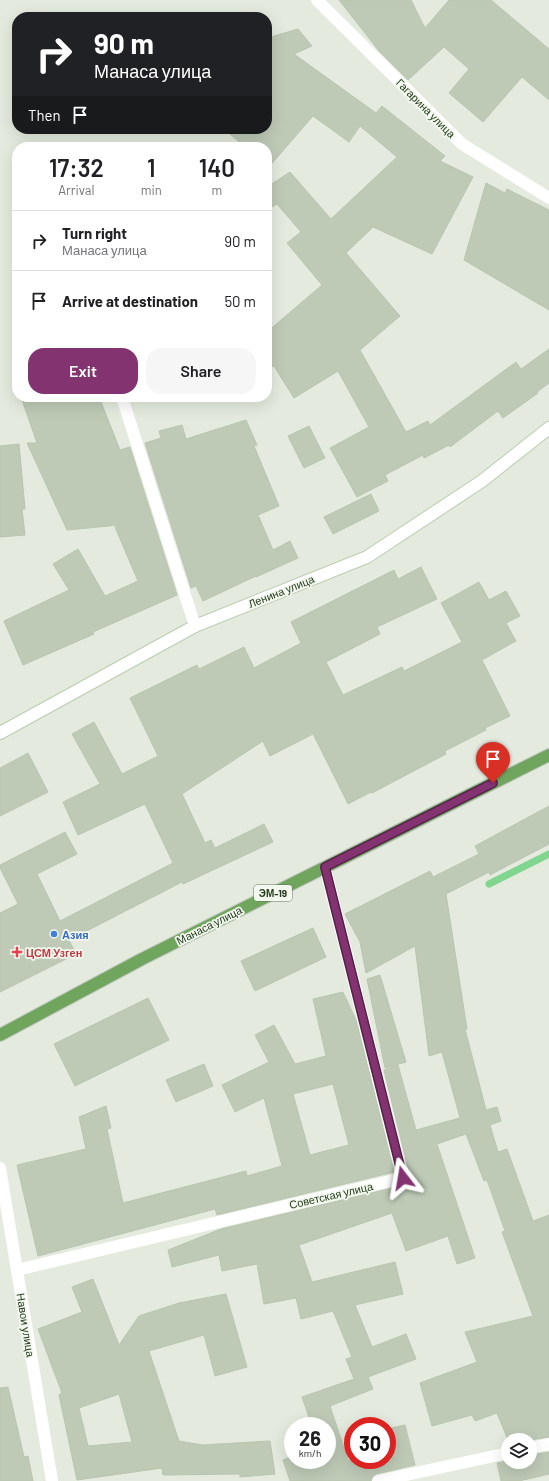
<!DOCTYPE html>
<html lang="en">
<head>
<meta charset="utf-8">
<style>
  :root { --surface:#fff; --page:#f6f6f6; --text:#202124; --muted:#757577; --line:#e0e0e0; --accent:#843371 }
  body { margin:0; font-family:Barlow,sans-serif; background:var(--page); color:var(--text); height:100vh; display:flex; flex-direction:column; font-size:15px; white-space:nowrap }
  * { box-sizing:border-box; margin:0 }
  p { font-size:13px; color:var(--muted) }
  .icon { flex:none; width:22px; height:22px; fill:none; stroke:currentColor; stroke-width:2; stroke-linecap:round; stroke-linejoin:round }
  .map { position:relative; flex:1; overflow:hidden }
  .drawer { position:absolute; left:12px; top:142px; width:260px; height:260px; display:flex; flex-direction:column; background:var(--surface); border-radius:16px; box-shadow:0 4px 16px #0002 }
  .drawer>* { flex:none }
  .banner { position:absolute; left:12px; top:12px; width:260px; height:122px; border-radius:16px; box-shadow:0 4px 16px #0002; background:#202124; color:#fff; overflow:hidden }
  .buttons { position:absolute; left:501px; top:1433px; display:grid; gap:8px }
  .buttons a { display:grid; place-items:center; width:36px; height:36px; border-radius:50%; background:var(--surface); box-shadow:0 4px 16px #0002; font-size:20px }
  .speed { position:absolute; left:284px; top:1417px; display:flex; gap:8px; font-size:20px; font-weight:700; text-align:center }
  .speed>* { display:grid; place-content:center; width:52px; height:52px; border-radius:50%; background:var(--surface); box-shadow:0 4px 16px #0002; line-height:1 }
  .speed small { font-size:10px; font-weight:400 }
  .speed .limit { border:6px solid #d22; background:#fff; color:#111 }
  .pin { position:absolute; display:grid; place-items:center; width:34px; height:34px; color:#fff; margin:-41px -17px; border-radius:50% 50% 50% 0; rotate:-45deg; box-shadow:0 0 4px #0007 }
  .pin .icon { rotate:45deg }
  .me { position:absolute; width:44px; margin:-22px; rotate:346deg; stroke-linejoin:round; filter:drop-shadow(0 0 3px #0008) }
  .turn { display:flex; align-items:center; gap:14px; height:84px; padding:0 16px; font-size:18px }
  .turn .icon { width:52px; height:52px; stroke-width:2.5 }
  .turn b { display:block; font-size:28px; line-height:34px }
  .then { display:flex; align-items:center; height:38px; padding:0 16px; background:#0003; gap:8px; font-size:15px }
  .eta { display:flex; justify-content:space-evenly; align-items:center; height:68px; text-align:center }
  .eta b { font-size:24px; font-weight:600; line-height:28px }
  .button { display:flex; gap:8px; margin-top:auto; padding:8px 16px }
  .button a { flex:1; height:46px; border-radius:16px; background:var(--accent); color:#fff; font-size:16px; font-weight:600; line-height:46px; text-align:center }
  .button a+a { background:var(--page); color:var(--text) }
  ul { padding:0; list-style:none }
  li { display:flex; align-items:center; gap:12px; height:60px; padding:0 16px; border-top:1px solid var(--line) }
  li div { flex:1 }
  li b { display:block; font-size:15px }
  li em { font-style:normal }
  .map>svg:first-child { display:block }
</style>
</head>
<body>
<div class="map">
<svg width="549" height="1481" viewBox="0 0 549 1481">
  <rect width="100%" height="100%" fill="#e4ebde"/>
  <g fill="none" stroke-linecap="round" stroke-linejoin="round">
    <polyline stroke="#80d68f" stroke-width="7" points="489,884 549,854"/>
  </g>
  <g fill="#bec9b6" stroke="#b9c5b0" fill-rule="evenodd">
    <polygon points="339,0 411,0 425,28 449,0 491,0 549,49 549,100 522,77 483,122 449,93 469,69 444,47 408,80 379,51"/>
    <polygon points="298,29 312,46 294,54 376,113 382,106 445,156 440,161 473,177 432,254 373,227 346,253 400,316 360,350 406,432 428,421 430,425 516,362 521,369 549,349 549,383 537,392 538,393 503,418 498,411 450,447 449,445 424,458 423,455 385,475 388,481 357,497 330,448 369,427 338,371 294,398 274,366 267,369 267,332 322,285 287,243 301,232 277,204 267,210 267,187 290,172 331,219 397,157 360,126 349,142 313,116 267,169 267,147 245,147 224,129 267,129 267,38"/>
    <polygon points="486,183 505,193 507,189 549,210 549,310 464,260"/>
    <polygon points="21,397 99,397 120,450 130,447 177,595 93,632 94,634 23,665 4,621 69,590 53,564 78,549 105,596 138,581 115,527 119,525 67,530 27,443 37,443"/>
    <polygon points="246,420 257,445 254,446 279,506 258,515 273,550 290,541 298,558 256,577 256,576 203,601 196,586 191,588 145,443 161,438 159,431 182,425 186,439"/>
    <polygon points="309,426 325,458 304,468 288,436"/>
    <polygon points="19,444 25,509 22,509 25,535 0,537 0,446"/>
    <polygon points="371,494 379,511 333,534 324,517"/>
    <polygon points="421,567 437,599 377,627 380,634 326,662 343,695 402,667 404,671 462,642 441,603 479,582 489,600 506,591 520,616 506,623 516,641 482,660 510,716 485,728 486,730 445,751 446,754 372,793 371,792 348,804 313,734 270,756 263,741 182,794 205,843 211,840 215,848 264,824 273,842 183,884 182,882 69,940 76,954 0,992 0,913 18,904 0,868 0,865 65,832 77,854 37,874 60,921 173,863 145,804 78,835 63,802 100,784 72,734 94,722 122,774 158,756 130,698 197,665 199,669 244,647 254,668 301,643 291,622 394,570 398,579"/>
    <polygon points="28,753 48,792 0,816 0,768"/>
    <polygon points="549,806 549,844 490,875 489,872 446,894 467,1029 465,1029 486,1110 497,1107 501,1121 490,1125 498,1152 507,1149 533,1221 549,1215 549,1437 530,1440 508,1440 497,1413 475,1421 472,1415 432,1426 420,1383 477,1362 465,1332 533,1316 502,1232 505,1231 487,1180 484,1181 466,1134 437,1144 475,1258 457,1264 448,1236 406,1251 392,1213 299,1245 312,1282 395,1262 403,1294 355,1305 372,1347 406,1334 416,1359 368,1377 373,1389 330,1406 348,1460 387,1460 387,1429 405,1425 415,1465 376,1474 373,1476 371,1481 290,1481 283,1460 293,1456 293,1460 327,1460 327,1426 312,1426 302,1397 354,1379 346,1359 352,1357 333,1311 301,1319 296,1298 264,1304 257,1264 222,1271 219,1255 172,1267 168,1250 221,1229 405,1185 408,1183 410,1176 384,1070 398,1065 416,1130 460,1118 442,1052 429,1056 415,946 366,973 360,942 345,914 430,871 433,877 479,854 475,846"/>
    <polygon points="313,928 326,957 255,991 241,961"/>
    <polygon points="380,975 406,1062 385,1068 367,979"/>
    <path d="M343,992L356,1020L394,1172L217,1215L215,1209L38,1256L17,1165L86,1149L79,1117L106,1106L111,1128L107,1129L123,1203L246,1171L247,1176L282,1166L264,1098L235,1112L222,1085L269,1062L255,1035L274,1025L295,1064L326,1056L313,999ZM333,1084L349,1145L310,1155L293,1094Z"/>
    <polygon points="148,998 169,1040 75,1086 54,1044"/>
    <polygon points="204,1064 213,1086 176,1102 166,1080"/>
    <path d="M93,1279L119,1345L139,1316L179,1303L226,1294L247,1367L215,1376L204,1335L149,1351L179,1441L202,1445L270,1441L275,1474L240,1477V1474L163,1475L162,1468L77,1480L59,1395L62,1393L38,1329L82,1312L72,1287ZM119,1394L132,1442L88,1446L79,1408Z"/>
    <polygon points="8,1387 24,1457 28,1456 33,1481 0,1481 0,1388"/>
    <polygon points="549,1452 549,1474 519,1481 501,1481 497,1463 508,1461 508,1462 530,1462 530,1455"/>
  </g>
  <g fill="none" stroke-linecap="round" stroke-linejoin="round">
    <g stroke="#baccb0" stroke-width="14">
      <polyline id="secondary" points="0,733 195,626 367,557 482,481 549,428"/>
    </g>
    <g stroke="#c2c8c0" stroke-width="14">
      <polyline id="primary" points="0,1035 142,959 549,755"/>
    </g>
    <g stroke="#fff" stroke-width="12">
      <polyline points="317,0 462,144 549,198"/>
      <polyline points="122,397 195,626"/>
      <polyline points="0,1168 52,1481"/>
      <polyline points="17,1270 403,1178 325,867"/>
      <polyline points="530,1448 549,1444"/>
      <polyline points="378,1481 508,1453"/>
    </g>
    <use href="#secondary" stroke="#fff" stroke-width="12"/>
    <use href="#primary" stroke="#70a55e" stroke-width="12"/>
  </g>
  <g fill="none" stroke-linecap="round" stroke-linejoin="round">
    <g stroke="#562149" stroke-width="10">
      <polyline id="route" points="403,1178 325,867 493,783"/>
    </g>
    <use href="#route" stroke="#843371" stroke-width="7"/>
  </g>
  <circle fill="#3f7fe0" stroke="#f3f8ef" stroke-width="1.5" cx="54" cy="934" r="4"/>
  <path fill="#e0444e" stroke="#f3f8ef" stroke-width="1.5" d="M15 946h4v4h4v4h-4v4h-4v-4h-4v-4h4z"/>
  <g text-anchor="middle" dominant-baseline="central" stroke-width="3.5" stroke-linejoin="round" paint-order="stroke">
    <rect fill="#f3f8ef" stroke="#64745d" stroke-width="1" x="254" y="885" width="38" height="16" rx="3"/>
    <g font-size="10" font-weight="bold" fill="#263c1e">
      <text x="273" y="893">ЭМ-19</text>
    </g>
    <g font-size="11" fill="#263c1e" stroke="#f3f8ef">
      <text transform="translate(426 108) rotate(45)">Гагарина улица</text>
      <text transform="translate(281 591) rotate(-22)">Ленина улица</text>
      <text transform="translate(209 925) rotate(-27)">Манаса улица</text>
      <text transform="translate(331 1195) rotate(-13)">Советская улица</text>
      <text transform="translate(26 1325) rotate(81)">Навои улица</text>
    </g>
    <g font-size="11" font-weight="bold" fill="#366cbe" stroke="#f3f8ef" text-anchor="start">
      <text x="62" y="934">Азия</text>
    </g>
    <g font-size="11" font-weight="bold" fill="#be3a42" stroke="#f3f8ef" text-anchor="start">
      <text x="26" y="952">ЦСМ Узген</text>
    </g>
  </g>
</svg>
<div class="buttons">
<a><svg class="icon" aria-label="layers" viewBox="0 0 24 24"><path d="M12 4l9 5-9 5-9-5zM3 14l9 5 9-5"/></svg></a>
</div>
<div class="speed"><div>26<small>km/h</small></div><div class="limit">30</div></div>
<div class="pin" style="left:493px;top:783px;background:#d93025"><svg class="icon" aria-label="arrive" viewBox="0 0 24 24"><path d="M6 21V4h12l-3 4 3 4H6"/></svg></div>
<svg class="me" style="left:403px;top:1178px" viewBox="-20 -20 40 40"><path d="M0-17L14 15 0 8-14 15z" fill="#843371" stroke="#fff" stroke-width="4"/></svg>
<div class="banner">
<div class="turn"><svg class="icon" aria-label="right" viewBox="0 0 24 24"><path d="M7 20v-9h11M14 6l5 5-5 5"/></svg><div><b>90 m</b>Манаса улица</div></div>
<div class="then">Then<svg class="icon" aria-label="arrive" viewBox="0 0 24 24"><path d="M6 21V4h12l-3 4 3 4H6"/></svg></div>
</div>
<section class="drawer">
<div class="eta">
<div><b>17:32</b><p>Arrival</p></div>
<div><b>1</b><p>min</p></div>
<div><b>140</b><p>m</p></div>
</div>
<ul>
<li><svg class="icon" aria-label="right" viewBox="0 0 24 24"><path d="M7 20v-9h11M14 6l5 5-5 5"/></svg><div><b>Turn right</b><p>Манаса улица</p></div><em>90 m</em></li>
<li><svg class="icon" aria-label="arrive" viewBox="0 0 24 24"><path d="M6 21V4h12l-3 4 3 4H6"/></svg><div><b>Arrive at destination</b></div><em>50 m</em></li>
</ul>
<div class="button"><a>Exit</a><a>Share</a></div>
</section>
</div>
</body>
</html>
